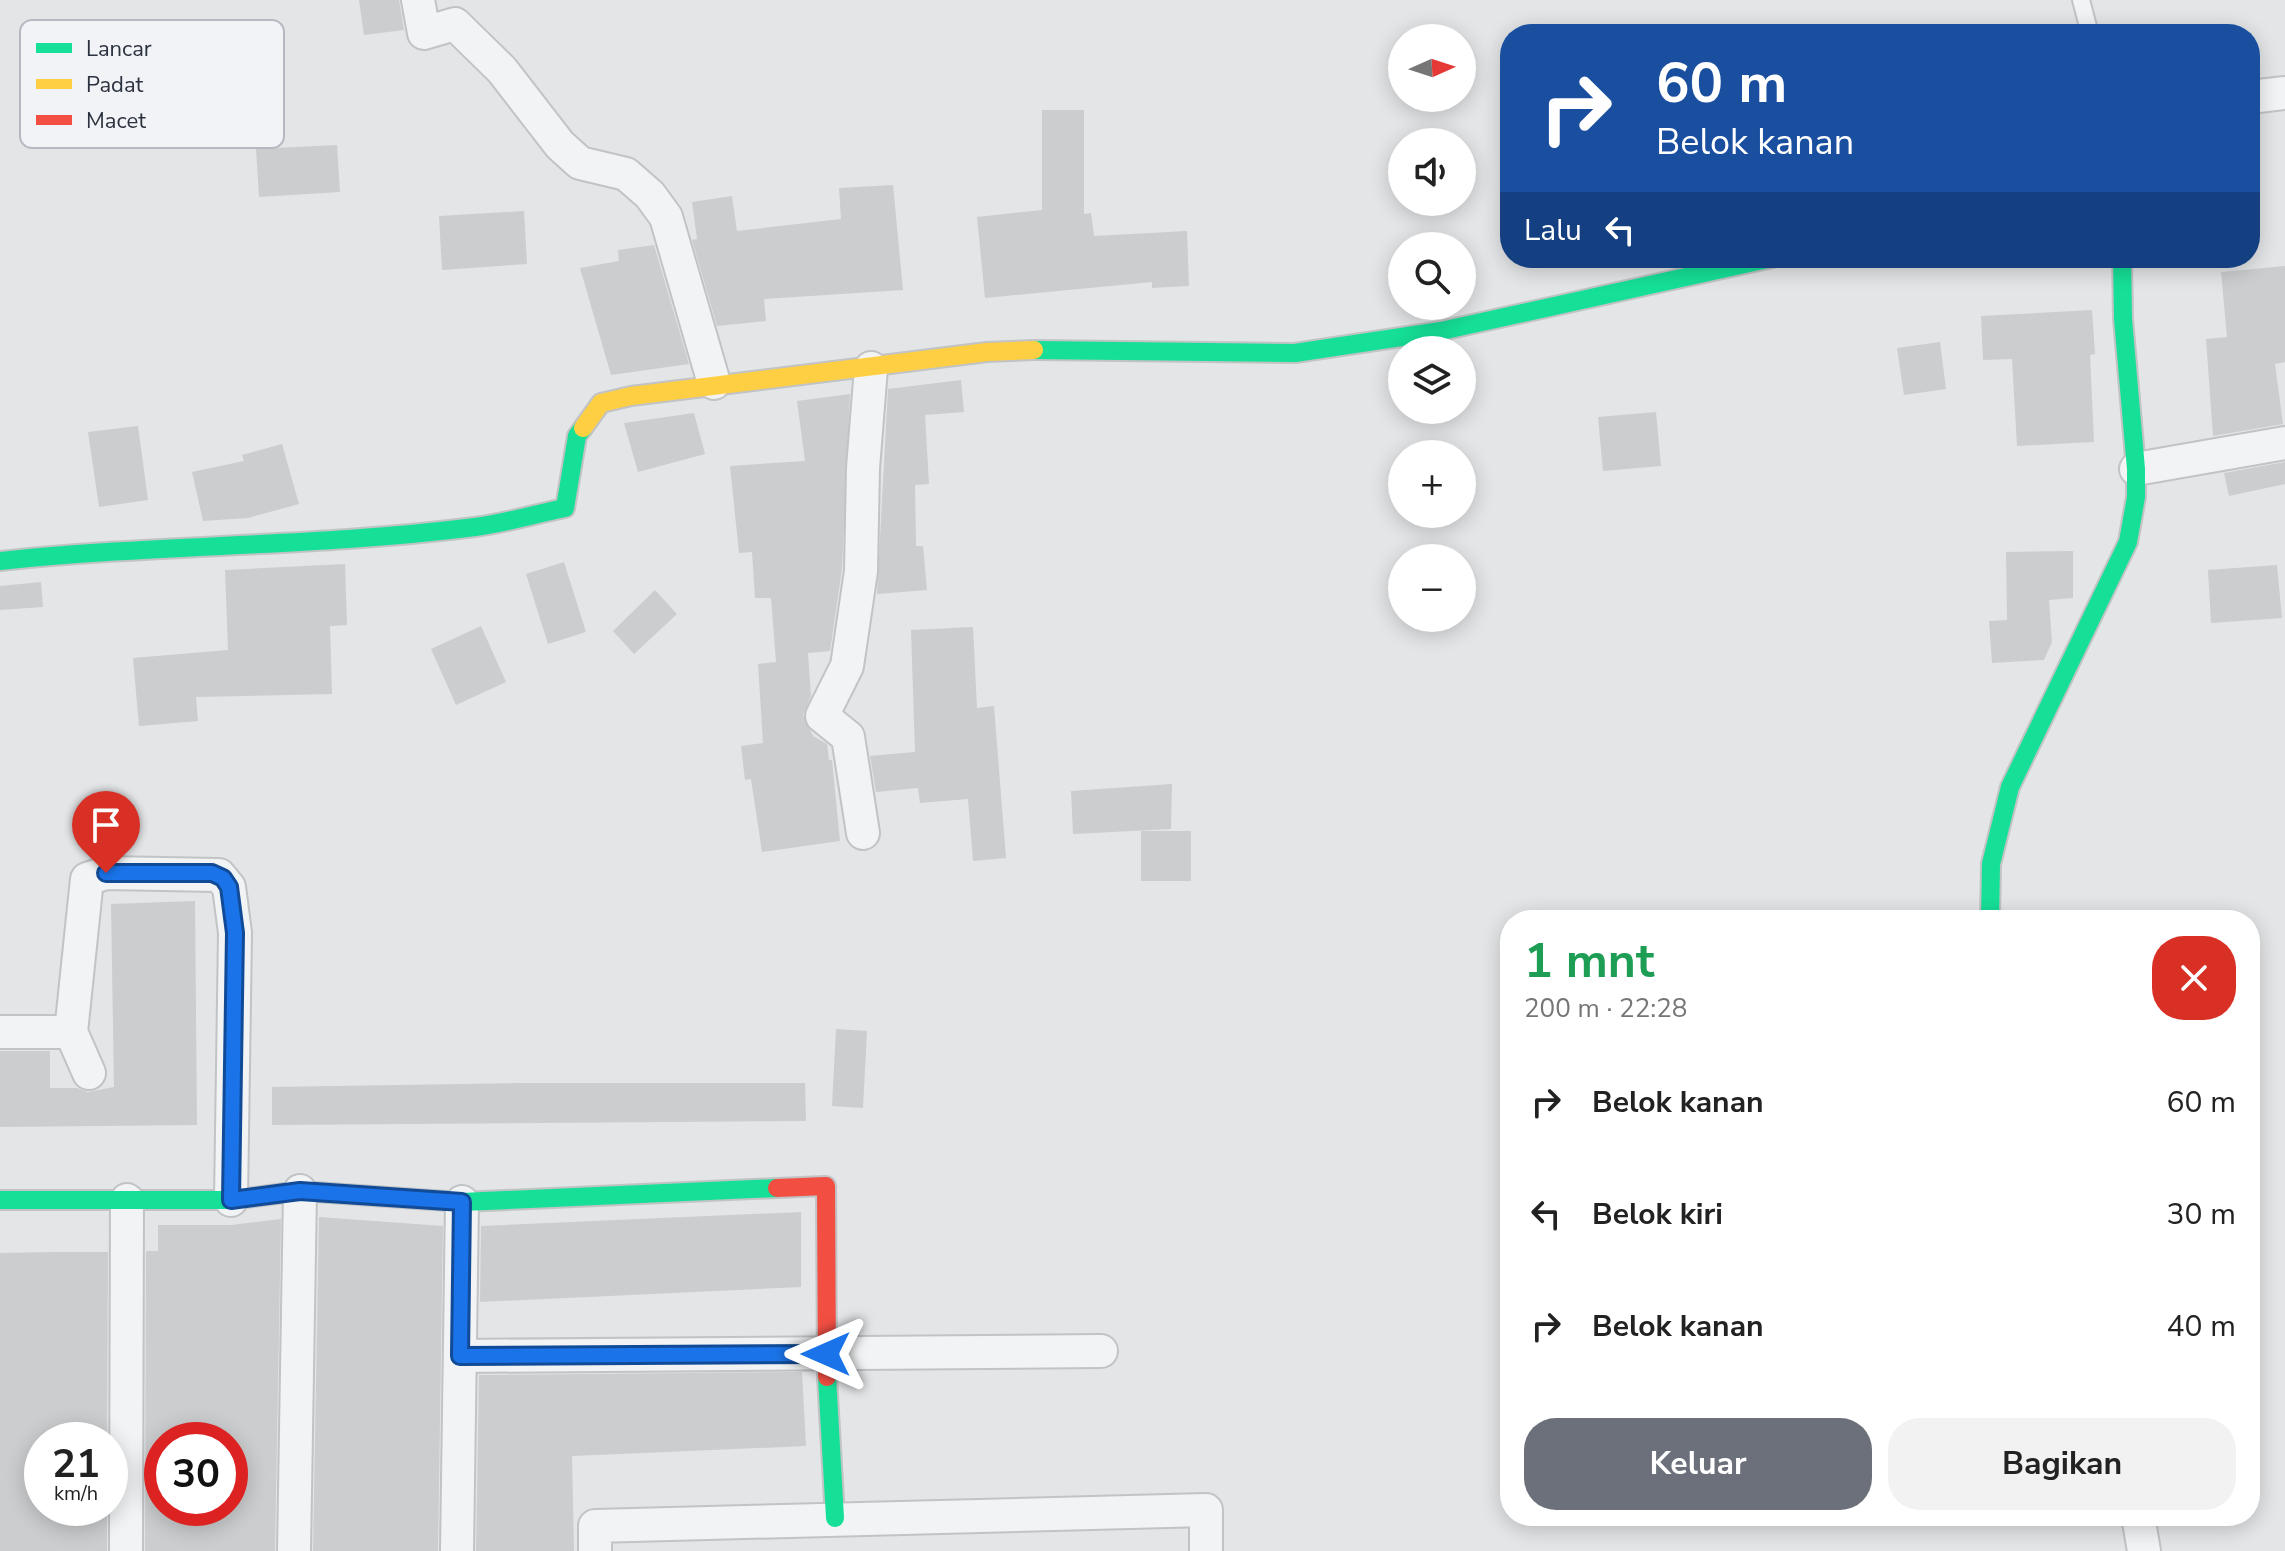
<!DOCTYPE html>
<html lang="id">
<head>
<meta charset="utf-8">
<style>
  :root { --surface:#fff; --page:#f2f2f2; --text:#222; --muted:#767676; --accent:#6b707a }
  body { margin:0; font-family:"Nunito Sans",sans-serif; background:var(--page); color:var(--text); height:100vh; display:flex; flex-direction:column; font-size:30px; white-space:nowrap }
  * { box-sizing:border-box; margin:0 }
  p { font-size:26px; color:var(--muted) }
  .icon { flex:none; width:44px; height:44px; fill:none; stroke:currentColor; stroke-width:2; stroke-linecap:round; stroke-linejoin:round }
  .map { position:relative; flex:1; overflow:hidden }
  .side { position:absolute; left:1500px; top:910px; width:760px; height:616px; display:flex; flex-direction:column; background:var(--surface); border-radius:32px; box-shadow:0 4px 20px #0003 }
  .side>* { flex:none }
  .guide { position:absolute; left:1500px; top:24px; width:760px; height:244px; border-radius:32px; box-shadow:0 4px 20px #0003; background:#1a4fa0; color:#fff; overflow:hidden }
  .needle { width:52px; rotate:87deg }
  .tools { position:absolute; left:1388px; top:24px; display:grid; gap:16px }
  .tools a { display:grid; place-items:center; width:88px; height:88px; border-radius:50%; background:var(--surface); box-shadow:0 4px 20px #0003; font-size:40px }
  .speed { position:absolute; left:24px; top:1422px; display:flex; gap:16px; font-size:40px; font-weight:700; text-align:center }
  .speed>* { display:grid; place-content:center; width:104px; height:104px; border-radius:50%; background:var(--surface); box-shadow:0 4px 20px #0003; line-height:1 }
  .speed small { font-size:20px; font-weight:400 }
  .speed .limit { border:12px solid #d22; background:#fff; color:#111 }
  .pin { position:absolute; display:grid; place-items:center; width:68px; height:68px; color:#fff; margin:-82px -34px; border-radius:50% 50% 50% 0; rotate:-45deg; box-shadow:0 0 8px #0007 }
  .pin .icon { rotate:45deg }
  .me { position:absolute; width:88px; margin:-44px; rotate:270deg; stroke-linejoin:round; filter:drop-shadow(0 0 6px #0008) }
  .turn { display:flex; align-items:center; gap:28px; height:168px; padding:0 24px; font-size:36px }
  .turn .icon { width:104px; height:104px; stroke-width:2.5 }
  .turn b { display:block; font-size:56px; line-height:68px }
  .then { display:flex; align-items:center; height:76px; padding:0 24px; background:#0003; gap:16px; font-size:30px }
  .round { display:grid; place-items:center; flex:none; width:84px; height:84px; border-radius:32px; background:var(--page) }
  .headline { display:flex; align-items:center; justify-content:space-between; height:136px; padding:0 24px }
  h1 { font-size:48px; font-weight:700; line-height:60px; color:#1e9e55 }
  .primary-button { display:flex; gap:16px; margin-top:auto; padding:16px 24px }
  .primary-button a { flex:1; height:92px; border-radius:32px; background:var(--accent); color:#fff; font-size:32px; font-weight:700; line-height:92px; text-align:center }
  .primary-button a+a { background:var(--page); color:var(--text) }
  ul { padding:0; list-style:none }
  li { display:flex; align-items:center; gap:24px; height:112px; padding:0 24px }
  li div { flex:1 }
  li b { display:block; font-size:30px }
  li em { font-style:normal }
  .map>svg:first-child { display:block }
</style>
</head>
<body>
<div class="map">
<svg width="2285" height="1551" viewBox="0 0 2285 1551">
  <rect width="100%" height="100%" fill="#e3e5e7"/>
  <g fill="#cbcdcf" fill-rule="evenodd">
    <polygon points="359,0 399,0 404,30 364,35"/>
    <polygon points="1042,110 1084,110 1084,214 1091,213 1094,236 1187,231 1189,286 1152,288 1152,282 985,298 977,217 1042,210"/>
    <polygon points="337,145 340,192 259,197 256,149"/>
    <polygon points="893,185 903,290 764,299 766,321 717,326 692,240 697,239 692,202 732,196 737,231 841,219 839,188"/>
    <polygon points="524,211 527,264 442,270 439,216"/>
    <polygon points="654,245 689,364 611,375 580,268 619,261 618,250"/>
    <polygon points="2285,266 2285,362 2275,364 2283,424 2213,436 2206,339 2227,337 2221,272"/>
    <polygon points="2092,310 2095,354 2090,355 2094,442 2017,446 2012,359 1983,360 1981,316"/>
    <polygon points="1940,342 1946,389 1904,395 1897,348"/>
    <polygon points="961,380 964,412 925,415 929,484 915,485 916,546 923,546 927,590 877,594 888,389"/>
    <polygon points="850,394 842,569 830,651 808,653 811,696 803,715 813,736 827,744 829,760 832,760 840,841 762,852 751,779 745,780 741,746 763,743 758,664 776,662 771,598 755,598 752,552 739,553 730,466 805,461 797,401"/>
    <polygon points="1656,412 1661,466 1603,471 1598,417"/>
    <polygon points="694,413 705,454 638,472 624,423"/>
    <polygon points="138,426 148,500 99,507 88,432"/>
    <polygon points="282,444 299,504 248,518 203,521 192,472 244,461 242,455"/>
    <polygon points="2285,462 2285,484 2229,496 2224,473"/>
    <polygon points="2073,551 2073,598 2049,600 2052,642 2044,660 1992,663 1989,621 2007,620 2006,552"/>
    <polygon points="564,562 586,632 548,644 526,574"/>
    <polygon points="345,564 347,625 330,626 332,694 196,697 198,721 139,726 133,658 228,650 225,570"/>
    <polygon points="2277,565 2282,618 2211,623 2208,570"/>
    <polygon points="41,582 43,607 0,610 0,586"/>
    <polygon points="655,590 677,614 634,654 613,631"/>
    <polygon points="481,626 506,682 456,705 431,649"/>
    <polygon points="973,627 977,708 994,706 1006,858 973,861 968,799 920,803 918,788 876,792 870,756 915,752 911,630"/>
    <polygon points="1172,784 1171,829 1073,834 1071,791"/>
    <rect x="1141" y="831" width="50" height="50"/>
    <polygon points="195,901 197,1125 0,1127 0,1051 50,1051 50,1088 77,1088 88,1092 114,1087 111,904"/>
    <polygon points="836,1029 867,1031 863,1108 832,1106"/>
    <polygon points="519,1083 805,1083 806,1121 272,1125 272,1087"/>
    <polygon points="801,1212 801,1287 480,1302 481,1226"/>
    <polygon points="319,1217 443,1226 438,1551 313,1551"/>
    <path d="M281,1219L275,1551H145L146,1251H158V1225H231ZM162,1440H230V1508H162Z"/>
    <polygon points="54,1252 108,1252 107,1440 42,1440 42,1508 107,1508 107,1551 0,1551 0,1253"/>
    <polygon points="802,1372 806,1446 572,1456 574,1551 476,1551 479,1375"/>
  </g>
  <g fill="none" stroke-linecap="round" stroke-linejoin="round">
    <g stroke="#c1c3c5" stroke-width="20">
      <polyline id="lane" points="2081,0 2090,34"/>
    </g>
    <g stroke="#c1c3c5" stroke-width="36">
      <g id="street">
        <polyline points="418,0 424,33 455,24 502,70 560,145 580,163 626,174 650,195 666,217 714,383"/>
        <polyline points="2250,97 2285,93"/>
        <polyline points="2136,469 2285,443"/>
        <polyline points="863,833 848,737 822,716 847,666 861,571 863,468 871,368"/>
        <polyline points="0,1032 71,1032"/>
        <polyline points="89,1073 71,1032 87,879 106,873 219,875 229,887 235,933 231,1200"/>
        <polyline points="460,1356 1101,1351"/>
        <polyline points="2138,1516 2144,1551"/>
        <polyline points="126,1551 127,1200"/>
        <polyline points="294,1551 300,1191"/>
        <polyline points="457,1551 462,1202"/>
        <polyline points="595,1551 595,1526 1206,1510 1206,1551"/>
      </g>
    </g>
    <g stroke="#c1c3c5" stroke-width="22">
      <g id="fast">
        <polyline points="1034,350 1295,353 1441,331 1772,258"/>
        <path d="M0,561C158,544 318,547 475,527C506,523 535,514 565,508L577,436L583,428"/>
        <polyline points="1990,920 1991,864 2010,787 2128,542 2136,497 2136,469 2123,319 2122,258"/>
        <polyline points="0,1200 231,1200 300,1191 462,1202 777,1188"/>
        <polyline points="827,1377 835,1518"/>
      </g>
    </g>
    <g stroke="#c1c3c5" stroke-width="22">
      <polyline id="slow" points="583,428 601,403 631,396 987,352 1034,350"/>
    </g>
    <g stroke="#c1c3c5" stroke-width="22">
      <polyline id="jam" points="777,1188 826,1186 827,1377"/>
    </g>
    <use href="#lane" stroke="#f2f3f4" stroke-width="16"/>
    <use href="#street" stroke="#f2f3f4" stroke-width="32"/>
    <use href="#fast" stroke="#16e098" stroke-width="18"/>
    <use href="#slow" stroke="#ffcf43" stroke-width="18"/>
    <use href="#jam" stroke="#f24e42" stroke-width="18"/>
  </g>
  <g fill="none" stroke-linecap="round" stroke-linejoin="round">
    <g stroke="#114b97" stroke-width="20">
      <polyline id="route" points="106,873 212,873 223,878 229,887 235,933 231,1200 300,1191 462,1202 460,1356 826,1354"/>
    </g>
    <use href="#route" stroke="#1a73e8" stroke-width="14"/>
  </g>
  <rect x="20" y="20" width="264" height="128" rx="12" fill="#f1f3f6" stroke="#b6b9bf" stroke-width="2"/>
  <rect x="36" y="43" width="36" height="10" fill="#16e098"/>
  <rect x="36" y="79" width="36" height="10" fill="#ffcf43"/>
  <rect x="36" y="115" width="36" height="10" fill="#f24e42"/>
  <g font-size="22" fill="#2b313f">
    <text x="86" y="56">Lancar</text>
    <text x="86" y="92">Padat</text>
    <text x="86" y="128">Macet</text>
  </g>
</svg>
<div class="tools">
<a><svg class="needle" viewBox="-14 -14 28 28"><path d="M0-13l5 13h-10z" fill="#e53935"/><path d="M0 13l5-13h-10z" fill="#767676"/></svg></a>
<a><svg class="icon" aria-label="sound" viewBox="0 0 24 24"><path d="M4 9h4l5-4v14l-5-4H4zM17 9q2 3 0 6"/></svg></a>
<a><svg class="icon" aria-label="search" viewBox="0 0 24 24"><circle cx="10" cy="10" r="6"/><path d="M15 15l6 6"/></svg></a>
<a><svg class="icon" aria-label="layers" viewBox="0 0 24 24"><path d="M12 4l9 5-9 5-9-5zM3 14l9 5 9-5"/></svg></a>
<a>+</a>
<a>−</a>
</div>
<div class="speed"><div>21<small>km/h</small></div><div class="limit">30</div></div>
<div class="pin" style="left:106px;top:873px;background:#d93025"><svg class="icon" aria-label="arrive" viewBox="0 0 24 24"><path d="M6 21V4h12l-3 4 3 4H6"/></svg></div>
<svg class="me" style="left:826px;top:1354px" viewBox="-20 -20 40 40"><path d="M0-17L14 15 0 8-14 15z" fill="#1a73e8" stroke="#fff" stroke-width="4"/></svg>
<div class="guide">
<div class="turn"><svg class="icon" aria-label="right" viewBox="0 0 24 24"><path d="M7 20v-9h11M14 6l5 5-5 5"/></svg><div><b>60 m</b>Belok kanan</div></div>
<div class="then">Lalu<svg class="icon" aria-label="left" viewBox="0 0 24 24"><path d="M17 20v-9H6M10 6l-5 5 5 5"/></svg></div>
</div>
<section class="side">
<div class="headline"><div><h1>1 mnt</h1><p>200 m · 22:28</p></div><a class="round" style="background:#d93025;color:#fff"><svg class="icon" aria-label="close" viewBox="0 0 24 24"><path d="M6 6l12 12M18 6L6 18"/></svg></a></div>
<ul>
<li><svg class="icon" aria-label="right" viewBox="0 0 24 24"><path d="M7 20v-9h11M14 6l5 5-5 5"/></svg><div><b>Belok kanan</b></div><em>60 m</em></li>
<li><svg class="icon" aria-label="left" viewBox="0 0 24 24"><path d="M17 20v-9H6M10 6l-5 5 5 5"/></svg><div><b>Belok kiri</b></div><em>30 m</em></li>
<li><svg class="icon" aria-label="right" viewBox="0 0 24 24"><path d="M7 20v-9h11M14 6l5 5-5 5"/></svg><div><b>Belok kanan</b></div><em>40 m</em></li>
</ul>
<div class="primary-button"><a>Keluar</a><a>Bagikan</a></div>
</section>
</div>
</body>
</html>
